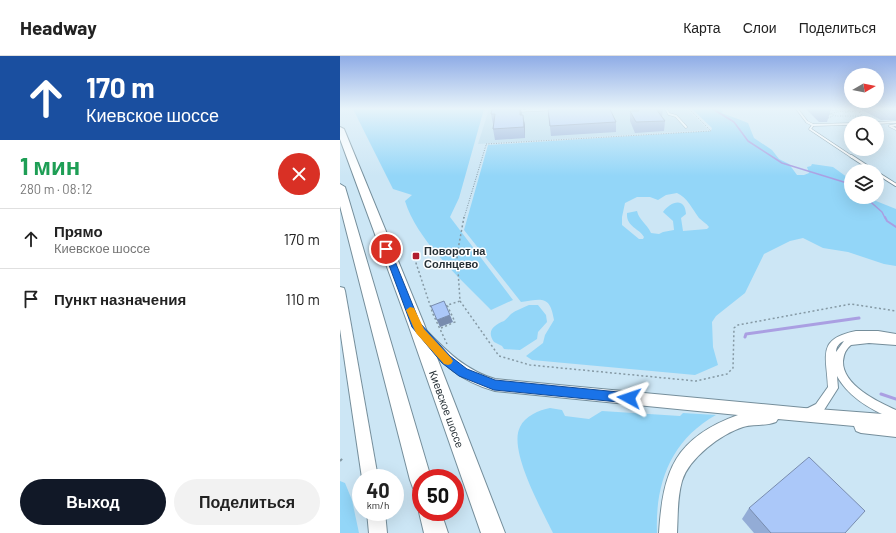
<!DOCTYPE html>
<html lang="ru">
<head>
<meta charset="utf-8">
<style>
  :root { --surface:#fff; --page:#f2f2f2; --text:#222; --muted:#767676; --line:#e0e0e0; --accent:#111827 }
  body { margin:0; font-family:Barlow,sans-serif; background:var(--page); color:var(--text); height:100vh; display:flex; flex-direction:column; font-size:15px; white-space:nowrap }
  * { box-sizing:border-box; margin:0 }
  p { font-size:13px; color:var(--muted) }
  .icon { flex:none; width:22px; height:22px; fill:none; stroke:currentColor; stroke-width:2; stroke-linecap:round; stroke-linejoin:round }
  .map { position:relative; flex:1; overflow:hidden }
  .sheet { display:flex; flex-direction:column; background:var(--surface); width:340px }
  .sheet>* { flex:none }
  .guide { background:#1a4fa0; color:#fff; overflow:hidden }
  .needle { width:26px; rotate:81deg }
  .controls { position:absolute; left:504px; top:12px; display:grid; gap:8px }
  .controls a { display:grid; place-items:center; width:40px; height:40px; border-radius:50%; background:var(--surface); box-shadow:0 4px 16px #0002; font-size:20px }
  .speed { position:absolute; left:12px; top:413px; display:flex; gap:8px; font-size:20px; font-weight:700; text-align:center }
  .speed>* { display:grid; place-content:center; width:52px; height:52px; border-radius:50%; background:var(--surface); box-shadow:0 4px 16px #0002; line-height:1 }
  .speed small { font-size:10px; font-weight:400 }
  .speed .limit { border:6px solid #d22; background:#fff; color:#111 }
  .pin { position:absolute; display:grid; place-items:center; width:34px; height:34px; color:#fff; margin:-17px; border:2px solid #fff; border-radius:50%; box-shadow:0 1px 4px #0007 }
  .me { position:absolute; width:44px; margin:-22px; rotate:275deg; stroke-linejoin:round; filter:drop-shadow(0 0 3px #0008) }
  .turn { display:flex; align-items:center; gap:14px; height:84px; padding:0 20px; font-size:18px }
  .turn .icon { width:52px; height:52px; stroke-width:2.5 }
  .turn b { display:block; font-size:28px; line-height:34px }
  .round { display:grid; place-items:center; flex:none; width:42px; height:42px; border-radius:21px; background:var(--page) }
  .headline { display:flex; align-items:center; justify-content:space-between; height:68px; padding:0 20px }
  h1 { font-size:24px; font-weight:700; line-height:30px; color:#1e9e55 }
  .cta { display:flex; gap:8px; margin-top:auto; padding:8px 20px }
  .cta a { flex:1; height:46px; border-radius:24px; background:var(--accent); color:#fff; font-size:16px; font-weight:700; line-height:46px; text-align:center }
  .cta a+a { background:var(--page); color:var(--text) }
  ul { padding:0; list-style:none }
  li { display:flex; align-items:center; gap:12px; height:60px; padding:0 20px; border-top:1px solid var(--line) }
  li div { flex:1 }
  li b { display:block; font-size:15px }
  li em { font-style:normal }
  header { display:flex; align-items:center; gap:24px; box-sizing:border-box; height:56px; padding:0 20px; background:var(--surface); border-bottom:1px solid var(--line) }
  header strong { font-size:19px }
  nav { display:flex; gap:22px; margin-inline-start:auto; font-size:14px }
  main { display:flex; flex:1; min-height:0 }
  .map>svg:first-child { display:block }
</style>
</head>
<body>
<header>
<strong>Headway</strong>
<nav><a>Карта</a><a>Слои</a><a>Поделиться</a></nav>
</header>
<main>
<section class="sheet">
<div class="guide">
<div class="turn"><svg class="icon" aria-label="ahead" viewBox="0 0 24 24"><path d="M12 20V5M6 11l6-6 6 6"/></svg><div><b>170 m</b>Киевское шоссе</div></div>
</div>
<div class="headline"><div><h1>1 мин</h1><p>280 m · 08:12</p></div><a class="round" style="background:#d93025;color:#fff"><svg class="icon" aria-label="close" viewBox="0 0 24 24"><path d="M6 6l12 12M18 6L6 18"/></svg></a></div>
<ul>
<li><svg class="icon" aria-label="ahead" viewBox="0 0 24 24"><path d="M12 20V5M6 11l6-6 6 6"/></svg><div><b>Прямо</b><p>Киевское шоссе</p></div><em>170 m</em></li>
<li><svg class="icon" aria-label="arrive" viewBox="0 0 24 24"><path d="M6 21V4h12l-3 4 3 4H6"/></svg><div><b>Пункт назначения</b></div><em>110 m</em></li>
</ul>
<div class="cta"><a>Выход</a><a>Поделиться</a></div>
</section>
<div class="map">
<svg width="556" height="477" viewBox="0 0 556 477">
  <rect width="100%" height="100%" fill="#cce6f5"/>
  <polygon fill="#b9dbed" points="149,53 347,53 369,74 138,88"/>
  <g fill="#93d6f8" fill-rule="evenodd">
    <path d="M13,53H144L119,142L110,161L173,244L151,254C122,224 77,185 65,145L72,139L53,133Z"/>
    <path d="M352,53H380L383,56L382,57C391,60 400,64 408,67L414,82L432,94L439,103L449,108L457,119H464L469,117L467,111L471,110L472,108L493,111L511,124V141H530L536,145L556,153V210L544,208L508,196L483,192L463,182L450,185L424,198L405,237L376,260L372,266L373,291L378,309L355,319L192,304L186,300L203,287L205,279L214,264C210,239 202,243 181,246L124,174L148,89L371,75L372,72ZM337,137C347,141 353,154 359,162C362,165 366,167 369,171L367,173L343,175L341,162L346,158C345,140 330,146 323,156L333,165L334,174L323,176L319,178L311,177C307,168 299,164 297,155L287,157C286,171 299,172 304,181L303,183H299L282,169V161L285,147L297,141H310L318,144L326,139Z"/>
    <path d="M189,249H198L206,259L207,266L198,276L197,283L180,294L164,293L162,290L154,286C146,275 154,269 164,265C167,263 169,260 171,258C176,254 183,252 189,249Z"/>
    <path d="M210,352L222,354L225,360L249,363L262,355L340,360L343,357L376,359C331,384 315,427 317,477H213C202,454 168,394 180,371C185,360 199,354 210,352Z"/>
    <polygon points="0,425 5,427 12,444 19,477 0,477"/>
  </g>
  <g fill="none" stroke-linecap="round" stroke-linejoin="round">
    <g stroke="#aa9fe2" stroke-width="1.5">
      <polyline points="373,53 394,66 408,85 442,107 507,127 511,130"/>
      <polyline points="525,141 542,156 545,162"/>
    </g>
    <polyline stroke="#aa9fe2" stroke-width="2" points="545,161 547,165 556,171"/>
    <g stroke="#aa9fe2" stroke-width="3">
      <polyline points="405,281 406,278 519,262"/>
      <polyline points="541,338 556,343"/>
    </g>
    <g stroke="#758e9b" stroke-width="3">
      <g id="lane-far1">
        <polyline points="326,53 329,58 336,60 346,71"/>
        <polyline points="457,53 467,66 473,69 511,68"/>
        <polyline points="177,55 217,53"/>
        <polyline points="537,67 556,66"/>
        <polyline points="473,69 470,73 512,101"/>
        <polyline points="556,69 550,70 556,73"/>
      </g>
    </g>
    <g stroke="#758e9b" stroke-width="4">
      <g id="lane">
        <polyline points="511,100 534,115"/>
        <polyline points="537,117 556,129"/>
      </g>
    </g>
    <g stroke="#758e9b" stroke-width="2">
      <path id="street" d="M516,275H538L556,278V289L529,287L511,289C505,294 504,298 503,305C502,329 538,346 556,354V364C533,355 509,342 497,320L498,332L484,354L468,362L464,360L463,357L464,354L476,348L488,331C487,300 476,283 516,275ZM504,285L496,296C496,291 499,287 504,285Z"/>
    </g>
    <g stroke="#758e9b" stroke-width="2">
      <g id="secondary">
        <polygon points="0,231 4,232 5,235 38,422 22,422 0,273"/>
        <path d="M83,273L87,275C107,296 127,315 155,323L464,352L556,359V381L521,377L516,375L514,370L438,363L436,366C426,370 414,368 403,371C381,378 349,402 342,425C337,442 338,460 337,477H319C323,414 335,382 398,359L155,335C120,325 102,308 79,281L77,278L79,275Z"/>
        <polygon points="27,456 45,456 47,477 29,477"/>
      </g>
    </g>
    <g stroke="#758e9b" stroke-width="2">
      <g id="highway">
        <polygon points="0,71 4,73 84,268 165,477 141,477 68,268 0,83"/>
        <polygon points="0,128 5,131 91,422 81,422 81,435 73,432 70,424 0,150"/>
        <polygon points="81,450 81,456 101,456 108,477 84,477 79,456"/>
      </g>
    </g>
    <g stroke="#8599a4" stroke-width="1" stroke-dasharray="1 1.5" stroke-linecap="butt">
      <polyline points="500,53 506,54 504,53"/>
      <polyline points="490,54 506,56 516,55 513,53"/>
      <polyline points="488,57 496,60 520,60 522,59 519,56 524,54"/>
      <polyline points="489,58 497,56"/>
      <polyline points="488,62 493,60"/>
      <polyline points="146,88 371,75 349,53"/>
      <polyline points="124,162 146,89"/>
    </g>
    <g stroke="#8599a4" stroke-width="1.5" stroke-dasharray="2 2.5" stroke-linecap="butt">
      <polyline points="73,198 93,258 107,288"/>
      <polyline points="120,245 159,300 190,309 356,325 387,318 393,312 394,272 398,269 511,248 556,255"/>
      <polyline points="105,250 120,245 117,199 124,161"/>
      <polyline points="101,272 115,266 107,249"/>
    </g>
    <polyline stroke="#8599a4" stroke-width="2" stroke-dasharray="3 4.5" stroke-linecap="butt" points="0,405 3,402"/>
    <use href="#lane-far1" stroke="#fff" stroke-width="2"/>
    <use href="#lane" stroke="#fff" stroke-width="2.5"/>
    <use href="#street" fill="#fff" fill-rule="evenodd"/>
    <use href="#secondary" fill="#fff" fill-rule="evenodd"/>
    <use href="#highway" fill="#fff" fill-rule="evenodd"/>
  </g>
  <g fill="#93acd6">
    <polygon points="208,53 276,66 276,76 211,80"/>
    <polygon points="291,53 323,53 322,61 325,65 324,75 295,77 290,65 290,55 293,55"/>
    <polygon points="466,53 491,53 487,66 479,66"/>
    <polygon points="520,53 556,53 556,64 541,64"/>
    <polygon points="182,57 182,59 185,69 185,82 155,84 153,73 153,68 151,58"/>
    <polygon points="409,452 505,477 414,477 402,463"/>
  </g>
  <g fill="#788cae">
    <polygon points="180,53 181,53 182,57 181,69 180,59"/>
    <polygon points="183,59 185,69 185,82 184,71"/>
    <polygon points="110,259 113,266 100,271 97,264"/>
  </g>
  <g fill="#abc8f9" stroke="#788cae">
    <polygon points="152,53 180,53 180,59 183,59 184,71 153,73 155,58 151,58"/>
    <polygon points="208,53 270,53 276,66 210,70"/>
    <polygon points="298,53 316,53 325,65 296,66 290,55 299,55"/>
    <polygon points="104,245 110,259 97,264 91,250"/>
    <polygon points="469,401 525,455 505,477 431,477 409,452"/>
  </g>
  <linearGradient id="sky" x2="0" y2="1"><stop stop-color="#8face6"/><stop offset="0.44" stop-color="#e8f4fa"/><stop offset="1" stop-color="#e8f4fa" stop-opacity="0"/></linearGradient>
  <rect width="556" height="120" fill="url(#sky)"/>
  <polygon fill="#1a73e8" stroke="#114b97" points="44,191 49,191 50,193 80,267 110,300 127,313 155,324 289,337 293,339 295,342 293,346 289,347 154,334 119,320 102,307 72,271 43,193"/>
  <polygon fill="#f59e0b" points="70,251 74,252 84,273 111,302 113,305 111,308 108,309 104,308 76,277 66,254"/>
  <rect fill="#b11e2f" stroke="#fff" stroke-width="1.5" x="72" y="196" width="8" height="8" rx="2"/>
  <g text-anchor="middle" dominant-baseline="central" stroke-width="3" stroke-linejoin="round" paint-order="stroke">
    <g font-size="11" font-weight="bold" fill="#263036" stroke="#fff" text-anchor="start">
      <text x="84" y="194">Поворот на<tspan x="84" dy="13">Солнцево</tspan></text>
    </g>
    <g font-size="11" fill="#263036" stroke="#fff">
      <text transform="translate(107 353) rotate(70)">Киевское шоссе</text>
    </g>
  </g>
</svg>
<div class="controls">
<a><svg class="needle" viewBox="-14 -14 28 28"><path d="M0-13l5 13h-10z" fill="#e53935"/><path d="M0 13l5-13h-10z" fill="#767676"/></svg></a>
<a><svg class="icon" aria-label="search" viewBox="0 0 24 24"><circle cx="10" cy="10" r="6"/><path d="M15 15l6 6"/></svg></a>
<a><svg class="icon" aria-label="layers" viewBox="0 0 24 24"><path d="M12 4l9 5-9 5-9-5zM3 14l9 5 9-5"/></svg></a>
</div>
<div class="speed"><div>40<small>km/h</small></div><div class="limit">50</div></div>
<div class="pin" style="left:46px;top:193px;background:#d93025"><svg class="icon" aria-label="arrive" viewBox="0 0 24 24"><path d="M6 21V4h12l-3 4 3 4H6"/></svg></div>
<svg class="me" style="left:289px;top:342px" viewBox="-20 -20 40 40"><path d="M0-17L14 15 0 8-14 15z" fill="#1a73e8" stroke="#fff" stroke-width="4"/></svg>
</div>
</main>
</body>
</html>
